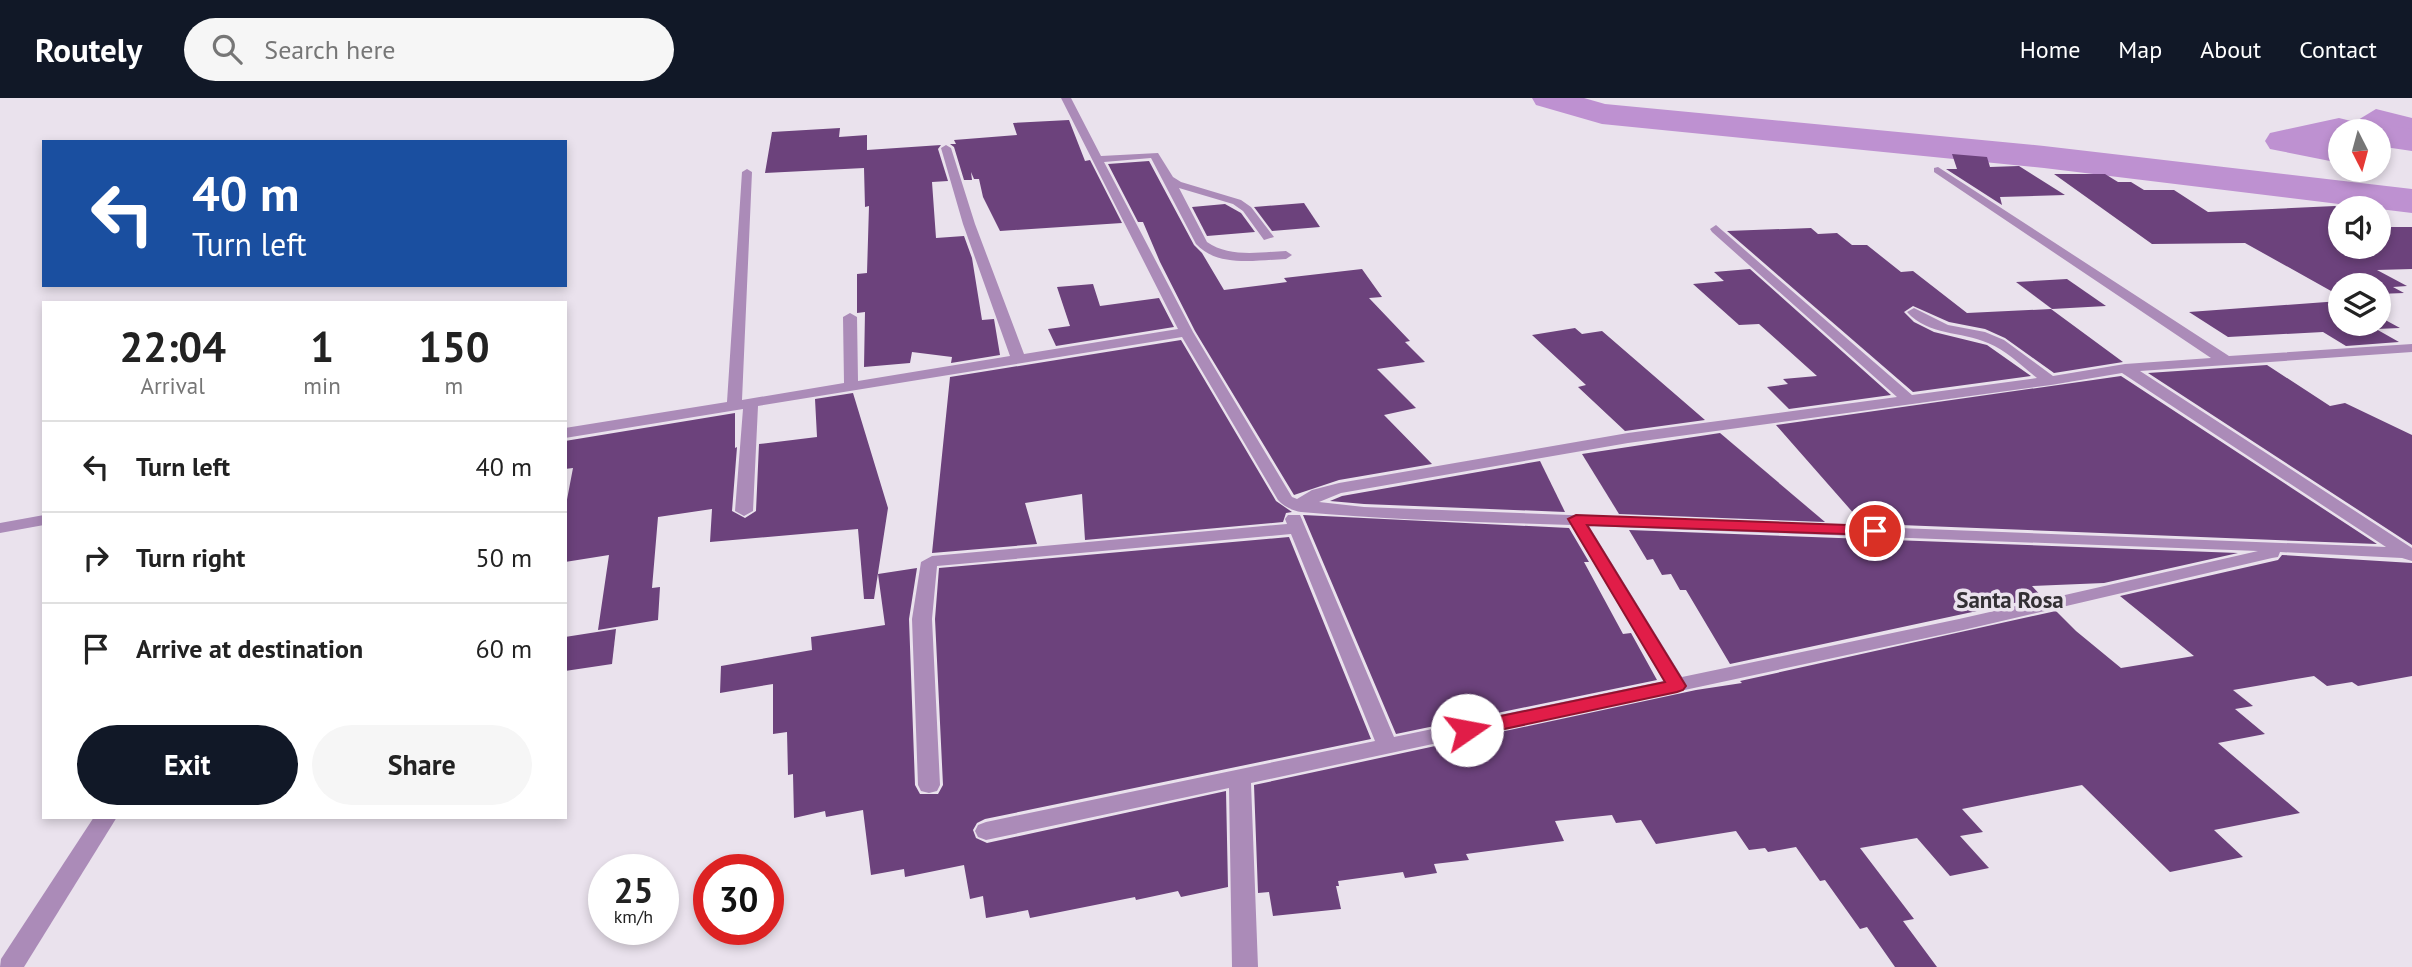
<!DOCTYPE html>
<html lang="en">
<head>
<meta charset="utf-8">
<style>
  :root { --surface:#fff; --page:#f6f6f6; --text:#222; --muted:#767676; --line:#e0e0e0; --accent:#111827 }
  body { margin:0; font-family:"PT Sans",sans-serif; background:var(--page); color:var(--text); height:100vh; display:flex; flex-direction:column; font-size:26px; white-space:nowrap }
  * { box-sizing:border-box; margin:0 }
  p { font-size:23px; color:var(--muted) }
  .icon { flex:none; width:38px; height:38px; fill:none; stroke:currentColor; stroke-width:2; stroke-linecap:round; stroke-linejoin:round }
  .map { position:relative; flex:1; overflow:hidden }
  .details { position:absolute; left:42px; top:203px; width:525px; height:518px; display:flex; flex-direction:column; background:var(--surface); border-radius:0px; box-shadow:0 4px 10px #0003 }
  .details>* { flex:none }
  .guide { position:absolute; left:42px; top:42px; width:525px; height:147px; border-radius:0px; box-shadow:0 4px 10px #0003; background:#1a4fa0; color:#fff; overflow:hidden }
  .needle { width:46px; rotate:174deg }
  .fabs { position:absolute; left:2328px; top:21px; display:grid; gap:14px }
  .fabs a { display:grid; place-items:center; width:63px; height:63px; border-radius:50%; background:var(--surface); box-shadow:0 4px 10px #0003; font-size:35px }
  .speed { position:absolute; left:588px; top:756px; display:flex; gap:14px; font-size:35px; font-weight:700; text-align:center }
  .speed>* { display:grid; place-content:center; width:91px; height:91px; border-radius:50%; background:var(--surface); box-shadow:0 4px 10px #0003; line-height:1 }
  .speed small { font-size:18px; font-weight:400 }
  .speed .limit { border:10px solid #d22; background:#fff; color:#111 }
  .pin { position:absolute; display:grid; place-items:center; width:60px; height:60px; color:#fff; margin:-30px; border:4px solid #fff; border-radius:50%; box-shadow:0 2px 7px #0007 }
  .me { position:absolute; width:77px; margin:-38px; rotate:78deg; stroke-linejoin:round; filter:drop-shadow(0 0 5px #0008) }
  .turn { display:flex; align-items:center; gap:24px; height:147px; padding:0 35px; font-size:32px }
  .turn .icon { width:91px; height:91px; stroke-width:2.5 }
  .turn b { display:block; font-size:49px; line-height:60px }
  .eta { display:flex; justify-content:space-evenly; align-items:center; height:119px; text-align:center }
  .eta b { font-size:42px; font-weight:600; line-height:49px }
  .button { display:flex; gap:14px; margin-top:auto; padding:14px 35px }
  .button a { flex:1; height:80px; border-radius:42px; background:var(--accent); color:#fff; font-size:28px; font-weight:600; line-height:80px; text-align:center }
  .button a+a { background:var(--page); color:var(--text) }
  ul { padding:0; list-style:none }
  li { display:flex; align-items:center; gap:21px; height:91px; padding:0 35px; border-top:2px solid var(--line) }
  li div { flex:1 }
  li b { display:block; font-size:26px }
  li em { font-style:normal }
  header { display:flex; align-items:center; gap:42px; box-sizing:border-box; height:98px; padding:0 35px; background:var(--accent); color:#fff }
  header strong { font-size:33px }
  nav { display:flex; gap:38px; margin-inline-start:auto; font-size:24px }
  .search { width:490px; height:63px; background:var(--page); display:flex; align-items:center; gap:18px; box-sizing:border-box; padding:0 24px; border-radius:38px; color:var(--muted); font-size:26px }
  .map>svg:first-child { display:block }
</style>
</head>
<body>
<header>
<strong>Routely</strong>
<div class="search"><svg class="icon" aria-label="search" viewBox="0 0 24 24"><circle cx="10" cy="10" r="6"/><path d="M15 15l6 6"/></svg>Search here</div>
<nav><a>Home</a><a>Map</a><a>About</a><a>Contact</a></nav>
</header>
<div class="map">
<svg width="2412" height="869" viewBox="0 0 2412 869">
  <rect width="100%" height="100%" fill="#eae2ed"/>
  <polygon fill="#be91d1" points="2376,11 2412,20 2412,38 2353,25"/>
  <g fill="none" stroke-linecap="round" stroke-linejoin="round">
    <g fill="#be91d1" fill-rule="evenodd">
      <polygon points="1532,0 1584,0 1605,6 2044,48 2412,91 2412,115 2044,70 1602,26 1536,7"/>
      <polygon points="2339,20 2371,28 2378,26 2412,31 2412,53 2378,48 2378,33 2340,33 2340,41 2333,42 2340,43 2340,65 2270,51 2265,43 2270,35"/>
    </g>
  </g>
  <g fill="#6c427c">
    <polygon points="1069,22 1085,63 1090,62 1122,125 1000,133 983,99 979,81 974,81 971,74 972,82 964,82 954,49 950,46 956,46 954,42 1017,37 1013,25"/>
    <polygon points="840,30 839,39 867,37 867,52 941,47 938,51 948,83 932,84 936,140 964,138 972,160 982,222 994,221 1000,257 951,265 952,259 912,254 910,265 864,269 865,214 857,215 857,176 867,175 869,108 865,109 864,70 765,75 772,34"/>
    <polygon points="1952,56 1987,59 1990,69 2019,68 2065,97 2000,99 2002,107 1946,71 1957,71"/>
    <polygon points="1149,63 1194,147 1202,155 1224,192 1287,184 1284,180 1362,171 1382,199 1369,200 1410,243 1405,244 1425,264 1377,271 1416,310 1384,317 1432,366 1339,382 1294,397 1195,233 1160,164 1143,124 1138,124 1108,66"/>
    <polygon points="2054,76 2105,76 2118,84 2131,84 2144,92 2174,92 2208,114 2335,108 2340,111 2340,149 2378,149 2378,129 2412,129 2412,171 2377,172 2407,188 2393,189 2404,195 2378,196 2378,187 2340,187 2340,198 2245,145 2152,146"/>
    <polygon points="1304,105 1320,129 1272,133 1254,109"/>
    <polygon points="1225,106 1241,115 1255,134 1207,138 1192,109"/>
    <polygon points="1811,130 1818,136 1837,135 1852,147 1867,147 1901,174 1913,173 1967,215 2051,211 2123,264 2054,275 2005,240 1985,231 1949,224 1913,208 1904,214 1914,224 1934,234 1987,247 2031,278 1913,294 1727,133"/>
    <polygon points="1750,171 1891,297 1789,311 1767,289 1788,286 1783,281 1817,278 1759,226 1739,227 1693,186 1724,183 1714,174"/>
    <polygon points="2067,181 2106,208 2052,211 2016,184"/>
    <polygon points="1093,186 1100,208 1159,200 1174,229 1056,248 1048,231 1070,228 1057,189"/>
    <polygon points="2340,203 2340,226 2378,226 2378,218 2400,230 2376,231 2399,244 2346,248 2323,234 2228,239 2189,214"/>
    <polygon points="1575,230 1582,236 1602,233 1705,322 1625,333 1578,289 1586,287 1532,237"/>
    <polygon points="1181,242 1276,403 1292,414 1286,415 1283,424 1085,442 1082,396 1025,405 1037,446 932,455 950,279"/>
    <polygon points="2267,267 2330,308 2345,305 2412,337 2412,447 2148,275"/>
    <polygon points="2121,278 2377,446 1849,425 1856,418 1776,327"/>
    <polygon points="853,295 888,410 874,501 864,501 858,431 710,444 712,411 658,419 652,490 660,489 658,522 598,532 609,457 565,464 565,412 573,370 565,371 565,343 735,315 735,350 737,349 732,413 745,420 756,413 759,346 817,339 815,301"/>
    <polygon points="1720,335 1825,424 1619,416 1582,356"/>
    <polygon points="1540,363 1565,414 1364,406 1330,403 1342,398"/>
    <polygon points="1303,417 1569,430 1589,464 1584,464 1623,536 1631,535 1657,582 1396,636"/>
    <polygon points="1629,432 2238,455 2104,485 2032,488 2042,499 1730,566 1686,492 1680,492 1671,476 1662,477 1653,461 1647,462"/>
    <polygon points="1289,439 1371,641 985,721 977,725 973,732 976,740 987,745 1226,693 1228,789 1181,799 1178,793 1136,802 1135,799 1030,820 1028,812 986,820 983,798 970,801 964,767 905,779 904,771 871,777 863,712 826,719 825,713 794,720 793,676 788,677 787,634 773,636 773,586 720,595 721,568 812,552 811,539 885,527 878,476 917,470 909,521 915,687 920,696 938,696 943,687 935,521 939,470"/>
    <polygon points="2282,457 2412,465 2412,578 2358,588 2352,584 2327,588 2314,578 2233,592 2253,608 2235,611 2265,636 2218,645 2300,715 2214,732 2243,759 2170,774 2082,687 1962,711 1983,734 1960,738 1989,770 1950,778 1917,740 1860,750 1914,821 1903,823 1937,869 1895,869 1867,829 1860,831 1825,782 1820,783 1796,749 1768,754 1765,750 1749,752 1736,733 1656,746 1641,722 1616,725 1612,717 1555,723 1564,743 1466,756 1469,762 1434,766 1437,775 1405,780 1403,774 1338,783 1339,788 1336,788 1341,811 1273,818 1269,794 1258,795 1254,687 1696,592 1742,585 1740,583 2056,513 2076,533 2121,570 2194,558 2120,498 2278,462"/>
    <polygon points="616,531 612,566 565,573 565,539"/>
  </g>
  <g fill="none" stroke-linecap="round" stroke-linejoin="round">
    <g fill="#ab8bb8" fill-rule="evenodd">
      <path d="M1061,0H1071L1101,58L1158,55L1173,79L1181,84L1241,102L1251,109L1274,139L1264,142L1243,113L1233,106L1179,90L1207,144C1230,160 1260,154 1286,153L1292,157L1286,161C1257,162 1218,170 1196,146L1151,60L1104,64L1193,234L1292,399L1297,401L1312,392L1339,385L1628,335L1897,299L1712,134L1710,131L1716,127L1912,297L2037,280C2022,268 2007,253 1988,245C1961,233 1929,238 1907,214L1914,210L1948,227L1985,234L2004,242L2053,278L2125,266L2211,260L1934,74V70L1938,69L2229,258L2412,246V254L2140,273L2412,450V463L2402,460L2280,454L2278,459L2272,460L1959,533L1251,685L1258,869H1232L1229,690L986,742L978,739L975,733L978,727L986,724L1375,643L1291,436L937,468L932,521L940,687L937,693L929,695L921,693L918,687L912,521L921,464L932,458L1287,426L1285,421L1288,417H1300L1394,639L1664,583L1571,427C1481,424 1390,422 1301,414C1293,413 1283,408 1278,402L1182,239L758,308L753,413L744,418L735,413L743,311L565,340V330L727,304L742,74L747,71L752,74L742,302L844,285L843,219L850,215L857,219L858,283L1010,258L963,126L941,50L946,47L951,50L975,126L1024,256L1178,231ZM2122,275L2386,449L1364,409L1319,404L1341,395L1628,345L2051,287ZM1589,428L2258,453L1959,521L1682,579Z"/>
      <polygon points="44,417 44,427 0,435 0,425"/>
      <polygon points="94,719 117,719 24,869 0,869 1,861"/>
    </g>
  </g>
  <polygon fill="#e11d48" stroke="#92132f" stroke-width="2" points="1576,417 1875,428 1883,433 1875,437 1587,427 1686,588 1683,592 1677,594 1467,639 1460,637 1457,632 1460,627 1467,625 1665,584 1568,421"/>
  <g text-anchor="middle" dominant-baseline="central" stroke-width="7" stroke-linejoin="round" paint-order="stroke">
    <g font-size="23" font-weight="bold" fill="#333034" stroke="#eae2ed">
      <text x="2010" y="501">Santa Rosa</text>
    </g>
  </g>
</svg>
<div class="fabs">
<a><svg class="needle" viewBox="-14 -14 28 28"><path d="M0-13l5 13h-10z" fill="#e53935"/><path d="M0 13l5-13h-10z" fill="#767676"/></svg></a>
<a><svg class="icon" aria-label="sound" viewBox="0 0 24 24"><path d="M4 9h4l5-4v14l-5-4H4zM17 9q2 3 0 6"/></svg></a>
<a><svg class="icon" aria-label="layers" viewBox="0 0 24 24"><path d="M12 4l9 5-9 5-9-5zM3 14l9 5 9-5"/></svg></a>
</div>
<div class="speed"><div>25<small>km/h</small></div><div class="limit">30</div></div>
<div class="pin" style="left:1875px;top:433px;background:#d93025"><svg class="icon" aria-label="arrive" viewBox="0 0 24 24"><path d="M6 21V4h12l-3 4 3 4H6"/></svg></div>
<svg class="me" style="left:1467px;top:632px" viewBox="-20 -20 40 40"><circle r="19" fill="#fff"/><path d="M0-13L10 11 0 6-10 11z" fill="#e11d48"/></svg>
<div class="guide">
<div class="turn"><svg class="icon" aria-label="left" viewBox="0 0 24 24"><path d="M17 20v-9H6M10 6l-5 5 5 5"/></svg><div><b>40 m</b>Turn left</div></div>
</div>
<section class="details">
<div class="eta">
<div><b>22:04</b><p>Arrival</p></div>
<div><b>1</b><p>min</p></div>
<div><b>150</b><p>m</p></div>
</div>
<ul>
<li><svg class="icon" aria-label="left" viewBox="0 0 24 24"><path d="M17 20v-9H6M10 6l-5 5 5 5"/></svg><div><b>Turn left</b></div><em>40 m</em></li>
<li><svg class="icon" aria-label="right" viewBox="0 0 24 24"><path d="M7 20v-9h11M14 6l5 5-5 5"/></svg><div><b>Turn right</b></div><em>50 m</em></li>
<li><svg class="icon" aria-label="arrive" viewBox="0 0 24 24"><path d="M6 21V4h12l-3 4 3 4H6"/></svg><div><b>Arrive at destination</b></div><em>60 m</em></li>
</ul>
<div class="button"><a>Exit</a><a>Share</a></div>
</section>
</div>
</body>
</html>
